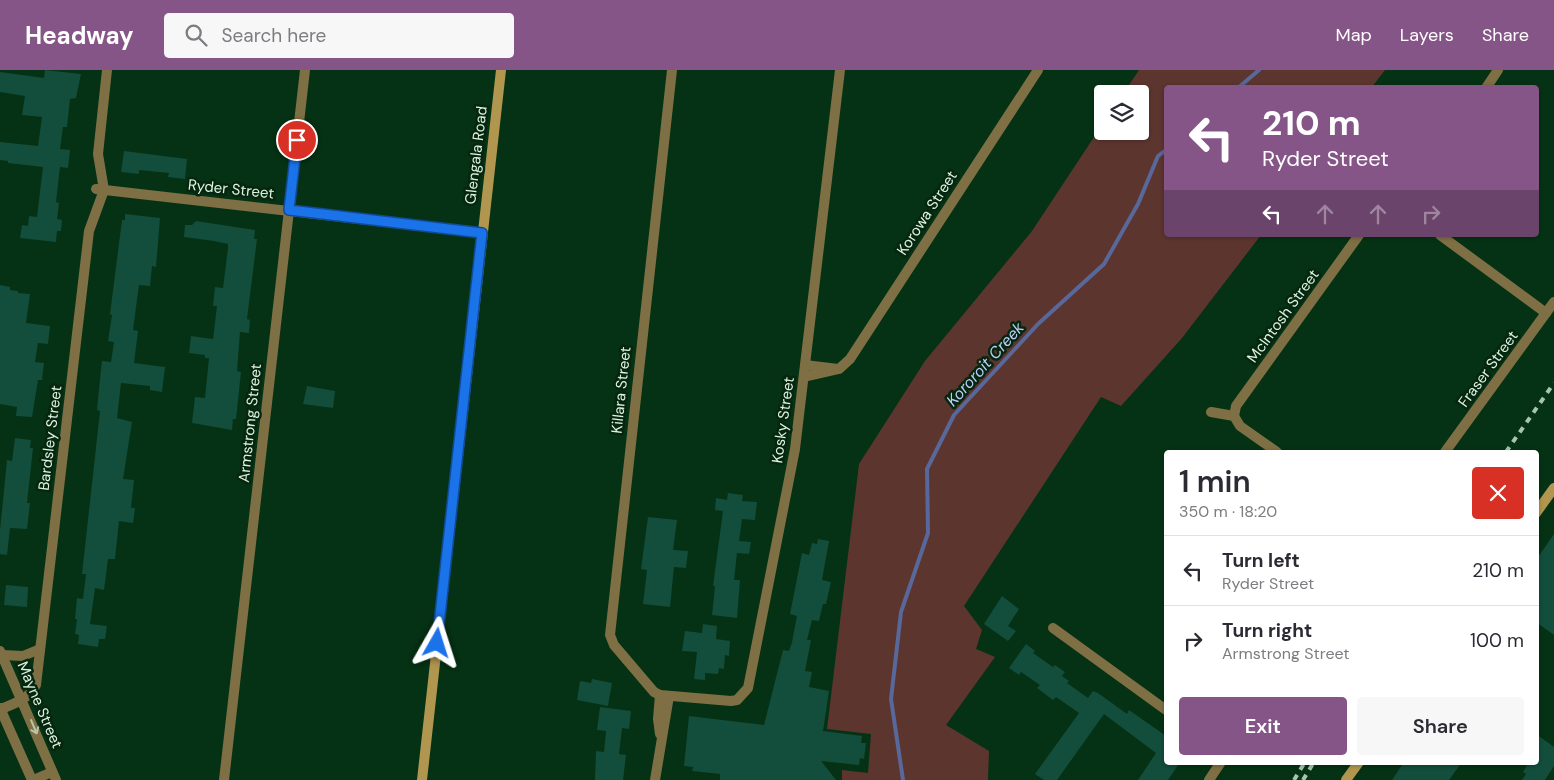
<!DOCTYPE html>
<html lang="en">
<head>
<meta charset="utf-8">
<style>
  :root { --surface:#fff; --page:#f7f7f7; --text:#2b2b33; --muted:#7c7c81; --line:#e1e1e2; --accent:#865587 }
  body { margin:0; font-family:"DM Sans",sans-serif; background:var(--page); color:var(--text); height:100vh; display:flex; flex-direction:column; font-size:19px; white-space:nowrap }
  * { box-sizing:border-box; margin:0 }
  p { font-size:16px; color:var(--muted) }
  .icon { flex:none; width:28px; height:28px; fill:none; stroke:currentColor; stroke-width:2; stroke-linecap:round; stroke-linejoin:round }
  .map { position:relative; flex:1; overflow:hidden }
  .panel { position:absolute; left:1164px; top:380px; width:375px; height:315px; display:flex; flex-direction:column; background:var(--surface); border-radius:5px; box-shadow:0 1px 4px #0004 }
  .panel>* { flex:none }
  .guide { position:absolute; left:1164px; top:15px; width:375px; height:152px; border-radius:5px; box-shadow:0 1px 4px #0004; background:#865587; color:#fff; overflow:hidden }
  .buttons { position:absolute; left:1094px; top:15px; display:grid; gap:10px }
  .buttons a { display:grid; place-items:center; width:55px; height:55px; border-radius:5px; background:var(--surface); box-shadow:0 1px 4px #0004; font-size:25px }
  .pin { position:absolute; display:grid; place-items:center; width:42px; height:42px; color:#fff; margin:-21px; border:2px solid #fff; border-radius:50%; box-shadow:0 1px 5px #0007 }
  .me { position:absolute; width:55px; margin:-28px; rotate:6deg; stroke-linejoin:round; filter:drop-shadow(0 0 4px #0008) }
  .turn { display:flex; align-items:center; gap:18px; height:105px; padding:0 15px; font-size:22px }
  .turn .icon { width:65px; height:65px; stroke-width:2.5 }
  .turn b { display:block; font-size:35px; line-height:42px }
  .lanes { display:flex; align-items:center; height:48px; padding:0 15px; background:#0003; justify-content:center; gap:25px; direction:ltr }
  .lanes .off { opacity:.35 }
  .round { display:grid; place-items:center; flex:none; width:52px; height:52px; border-radius:5px; background:var(--page) }
  .headline { display:flex; align-items:center; justify-content:space-between; height:85px; padding:0 15px }
  h1 { font-size:30px; font-weight:600; line-height:38px }
  .button { display:flex; gap:10px; margin-top:auto; padding:10px 15px }
  .button a { flex:1; height:58px; border-radius:5px; background:var(--accent); color:#fff; font-size:20px; font-weight:600; line-height:58px; text-align:center }
  .button a+a { background:var(--page); color:var(--text) }
  ul { padding:0; list-style:none }
  li { display:flex; align-items:center; gap:15px; height:70px; padding:0 15px; border-top:1px solid var(--line) }
  li div { flex:1 }
  li b { display:block; font-size:19px }
  li em { font-style:normal }
  header { display:flex; align-items:center; gap:30px; box-sizing:border-box; height:70px; padding:0 25px; background:var(--accent); color:#fff }
  header strong { font-size:24px }
  nav { display:flex; gap:28px; margin-inline-start:auto; font-size:18px }
  .search { width:350px; height:45px; background:var(--page); display:flex; align-items:center; gap:12px; box-sizing:border-box; padding:0 18px; border-radius:5px; color:var(--muted); font-size:19px }
  .map>svg:first-child { display:block }
</style>
</head>
<body>
<header>
<strong>Headway</strong>
<div class="search"><svg class="icon" aria-label="search" viewBox="0 0 24 24"><circle cx="10" cy="10" r="6"/><path d="M15 15l6 6"/></svg>Search here</div>
<nav><a>Map</a><a>Layers</a><a>Share</a></nav>
</header>
<div class="map">
<svg width="1554" height="710" viewBox="0 0 1554 710">
  <rect width="100%" height="100%" fill="#053214"/>
  <polygon fill="#5d352f" points="1139,0 1385,0 1372,17 1166,18 1166,165 1261,165 1182,268 1121,336 1101,327 964,536 982,560 976,579 995,587 946,655 989,681 988,710 842,710 842,700 868,703 871,664 827,659 859,394 925,291 1032,161 1102,55 1102,61 1140,61 1140,24 1123,24"/>
  <g fill="none" stroke-linecap="round" stroke-linejoin="round">
    <g stroke="#58689a" stroke-width="4">
      <polyline points="1238,18 1259,0"/>
      <polyline points="903,710 891,629 901,542 928,463 927,399 954,345 1038,254 1104,194 1138,134 1158,86 1166,80"/>
    </g>
  </g>
  <g fill="#134d3c">
    <polygon points="45,0 81,4 76,28 70,29 67,57 63,57 60,79 70,80 68,98 60,97 56,132 59,133 57,149 62,150 61,161 57,161 56,172 20,168 22,155 28,156 29,146 37,147 43,97 8,93 8,91 0,90 0,72 38,76 42,47 22,45 25,26 0,22 0,2 44,8"/>
    <polygon points="124,81 187,89 185,109 168,107 169,103 139,100 139,104 121,102"/>
    <polygon points="125,144 160,148 156,197 152,196 150,216 139,215 133,260 138,261 134,293 165,297 162,322 150,320 150,316 121,313 117,348 132,352 123,409 134,410 131,438 135,438 133,453 119,451 115,489 108,489 104,520 95,518 90,554 107,556 105,569 99,569 98,577 78,574 79,565 75,564 77,549 75,549 77,528 83,529 86,504 82,504 100,341 97,340 100,309 102,291 111,292 114,272 108,271 112,245 110,244 122,150 125,150"/>
    <polygon points="196,151 255,160 254,169 257,169 247,249 250,250 249,263 240,262 237,301 241,302 236,349 233,349 232,360 192,353 195,327 205,328 209,288 205,288 205,285 189,283 191,266 213,269 217,236 213,236 215,217 223,218 228,178 228,174 214,171 184,167 185,155 192,155"/>
    <polygon points="0,215 10,217 10,220 18,221 18,223 30,224 26,253 50,256 48,274 38,273 35,292 44,293 42,310 38,310 32,347 16,346 17,337 0,334"/>
    <polygon points="307,316 335,321 333,338 303,334"/>
    <polygon points="15,368 31,370 30,378 33,378 27,433 30,433 27,459 10,458 7,485 0,484 0,460 7,390 12,391"/>
    <polygon points="728,423 743,425 742,431 757,432 755,450 742,449 739,471 751,472 749,484 737,483 734,510 740,510 737,548 712,545 715,516 713,516 723,441 715,440 716,428 727,430"/>
    <polygon points="648,447 677,450 673,480 688,481 686,498 674,497 670,537 643,534 647,500 641,499"/>
    <polygon points="1554,464 1554,565 1536,552 1536,490"/>
    <polygon points="818,469 829,471 822,510 831,512 826,534 823,534 819,551 812,550 807,570 811,570 805,601 812,602 809,617 829,621 823,661 862,666 861,673 866,673 864,689 860,688 859,695 821,691 836,710 720,710 720,704 692,701 693,697 684,696 689,646 764,655 783,580 789,581 792,572 797,546 790,544 802,483 809,485 812,473 817,474"/>
    <polygon points="6,515 28,517 27,537 4,535"/>
    <polygon points="1002,526 1019,539 1008,556 1016,561 1008,571 984,554"/>
    <polygon points="703,554 717,556 716,569 730,571 729,586 725,585 724,599 719,598 718,604 705,603 705,610 694,609 697,582 682,581 685,561 702,563"/>
    <polygon points="1026,574 1035,581 1033,583 1053,597 1055,595 1065,602 1062,606 1069,611 1067,613 1088,628 1093,621 1098,623 1127,644 1129,640 1166,666 1166,692 1180,692 1168,710 1138,710 1156,683 1104,644 1057,710 1044,710 1035,704 1079,643 1056,627 1053,630 1037,618 1040,615 1021,602 1019,605 1009,598"/>
    <polygon points="592,609 612,613 608,636 577,630 580,611 591,613"/>
    <polygon points="600,637 631,641 629,659 622,658 619,684 626,685 623,710 595,710 596,681 604,682 606,661 597,660"/>
    <polygon points="1536,664 1554,677 1554,696 1545,710 1522,710 1526,704 1523,702 1529,692 1536,692"/>
    <polygon points="1404,692 1462,692 1449,710 1392,710"/>
  </g>
  <g fill="none" stroke-linecap="round" stroke-linejoin="round">
    <g stroke="#7f6f44" stroke-width="10">
      <polyline points="672,0 610,565 614,575 654,622 660,625 731,631 737,630 748,618 795,379 840,0"/>
      <polyline points="1486,18 1498,0"/>
      <polyline points="96,119 482,163"/>
      <polyline points="1440,165 1546,243"/>
      <polyline points="805,295 838,299"/>
      <polyline points="804,307 839,299 850,289 1038,0"/>
      <polyline points="1211,342 1234,346 1240,356 1277,382"/>
      <polyline points="1234,346 1236,336 1359,165"/>
      <polyline points="1445,382 1554,232"/>
      <polyline points="1053,558 1166,640"/>
      <polyline points="0,581 56,710"/>
      <polyline points="2,585 23,586 40,579"/>
      <polyline points="0,638 32,710"/>
      <path d="M1,639C16,633 27,630 36,615L89,161L104,120L98,84L107,0"/>
      <polyline points="660,664 658,649 660,625"/>
      <polyline points="33,710 52,702"/>
      <polyline points="224,710 305,0"/>
      <polyline points="655,710 669,626"/>
      <polyline points="1209,710 1221,692"/>
    </g>
    <g stroke="#b0964e" stroke-width="10">
      <polyline points="1536,443 1554,418"/>
      <polyline points="422,710 501,0"/>
      <polyline points="1346,710 1359,692"/>
    </g>
    <g stroke="#a7c4ad" stroke-width="4" stroke-dasharray="6 6" stroke-linecap="butt">
      <polyline points="1506,382 1554,313"/>
      <polyline points="1294,710 1305,692"/>
      <polyline points="1303,710 1314,692"/>
    </g>
  </g>
  <defs><path id="oneway-shaft" d="M-6 0H5M1.5-3L5.5 0L1.5 3" fill="none" stroke-width="1.6" stroke-linecap="round" stroke-linejoin="round" transform="scale(1.25)"/></defs>
  <use stroke="#bcc5a9" href="#oneway-shaft" transform="translate(34 657) rotate(67)"/>
  <g fill="none" stroke-linecap="round" stroke-linejoin="round">
    <g stroke="#114b97" stroke-width="12">
      <polyline id="route" points="297,70 289,140 482,163 437,573"/>
    </g>
    <use href="#route" stroke="#1a73e8" stroke-width="9"/>
  </g>
  <g text-anchor="middle" dominant-baseline="central" stroke-width="5" stroke-linejoin="round" paint-order="stroke">
    <g font-size="15" fill="#ddf4e0" stroke="#06260f">
      <text transform="translate(476 85) rotate(-83)">Glengala Road</text>
      <text transform="translate(231 119) rotate(6)">Ryder Street</text>
      <text transform="translate(927 143) rotate(-57)">Korowa Street</text>
      <text transform="translate(1283 246) rotate(-54)">McIntosh Street</text>
      <text transform="translate(1488 299) rotate(-54)">Fraser Street</text>
      <text transform="translate(621 320) rotate(-84)">Killara Street</text>
      <text transform="translate(783 350) rotate(-82)">Kosky Street</text>
      <text transform="translate(250 353) rotate(-84)">Armstrong Street</text>
      <text transform="translate(50 368) rotate(-83)">Bardsley Street</text>
      <text transform="translate(40 635) rotate(67)">Mayne Street</text>
    </g>
    <g font-size="16" font-style="italic" fill="#bdcefc" stroke="#06260f">
      <text transform="translate(985 294) rotate(-48)">Kororoit Creek</text>
    </g>
  </g>
</svg>
<div class="buttons">
<a><svg class="icon" aria-label="layers" viewBox="0 0 24 24"><path d="M12 4l9 5-9 5-9-5zM3 14l9 5 9-5"/></svg></a>
</div>
<div class="pin" style="left:297px;top:70px;background:#d93025"><svg class="icon" aria-label="arrive" viewBox="0 0 24 24"><path d="M6 21V4h12l-3 4 3 4H6"/></svg></div>
<svg class="me" style="left:437px;top:573px" viewBox="-20 -20 40 40"><path d="M0-17L14 15 0 8-14 15z" fill="#1a73e8" stroke="#fff" stroke-width="4"/></svg>
<div class="guide">
<div class="turn"><svg class="icon" aria-label="left" viewBox="0 0 24 24"><path d="M17 20v-9H6M10 6l-5 5 5 5"/></svg><div><b>210 m</b>Ryder Street</div></div>
<div class="lanes"><svg class="icon" aria-label="left" viewBox="0 0 24 24"><path d="M17 20v-9H6M10 6l-5 5 5 5"/></svg><svg class="icon off" aria-label="ahead" viewBox="0 0 24 24"><path d="M12 20V5M6 11l6-6 6 6"/></svg><svg class="icon off" aria-label="ahead" viewBox="0 0 24 24"><path d="M12 20V5M6 11l6-6 6 6"/></svg><svg class="icon off" aria-label="right" viewBox="0 0 24 24"><path d="M7 20v-9h11M14 6l5 5-5 5"/></svg></div>
</div>
<section class="panel">
<div class="headline"><div><h1>1 min</h1><p>350 m · 18:20</p></div><a class="round" style="background:#d93025;color:#fff"><svg class="icon" aria-label="close" viewBox="0 0 24 24"><path d="M6 6l12 12M18 6L6 18"/></svg></a></div>
<ul>
<li><svg class="icon" aria-label="left" viewBox="0 0 24 24"><path d="M17 20v-9H6M10 6l-5 5 5 5"/></svg><div><b>Turn left</b><p>Ryder Street</p></div><em>210 m</em></li>
<li><svg class="icon" aria-label="right" viewBox="0 0 24 24"><path d="M7 20v-9h11M14 6l5 5-5 5"/></svg><div><b>Turn right</b><p>Armstrong Street</p></div><em>100 m</em></li>
</ul>
<div class="button"><a>Exit</a><a>Share</a></div>
</section>
</div>
</body>
</html>
